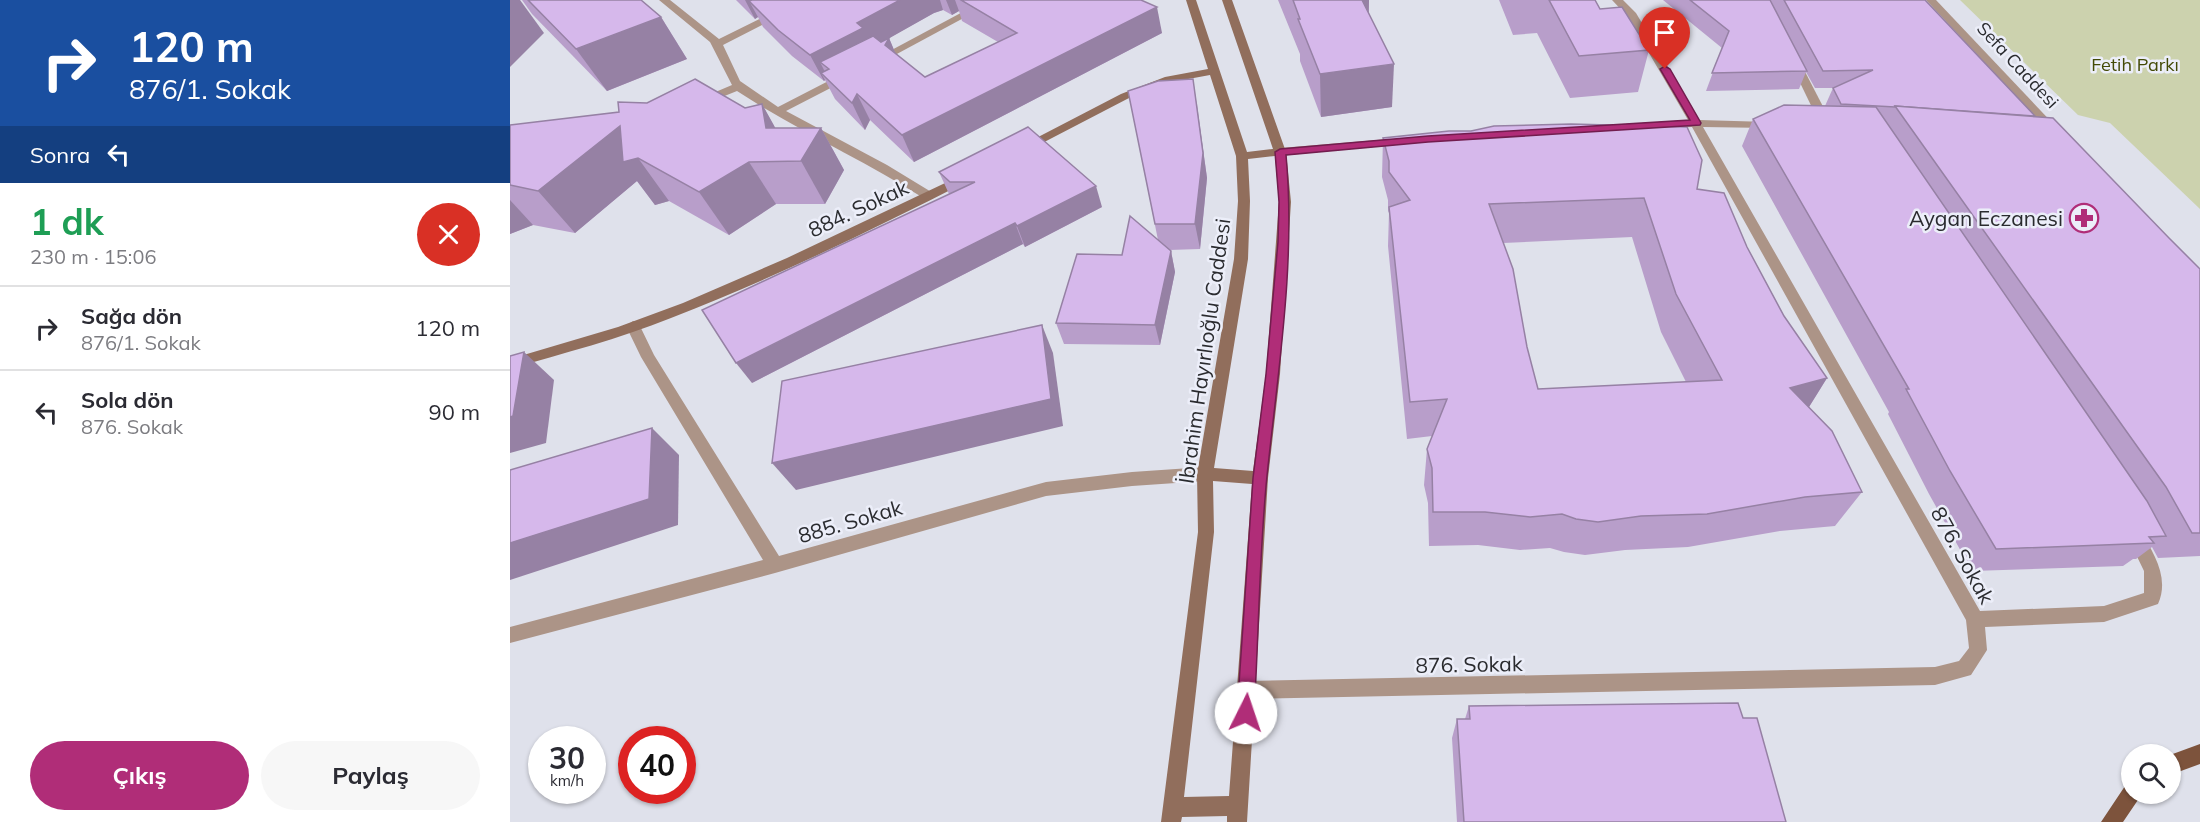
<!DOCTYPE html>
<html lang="tr">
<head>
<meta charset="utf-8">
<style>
  :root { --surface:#fff; --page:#f7f7f7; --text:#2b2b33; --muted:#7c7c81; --line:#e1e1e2; --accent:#b02d78 }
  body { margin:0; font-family:Mulish,sans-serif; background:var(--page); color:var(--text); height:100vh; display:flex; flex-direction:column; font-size:22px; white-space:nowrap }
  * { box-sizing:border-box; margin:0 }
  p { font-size:20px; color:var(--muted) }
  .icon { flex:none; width:33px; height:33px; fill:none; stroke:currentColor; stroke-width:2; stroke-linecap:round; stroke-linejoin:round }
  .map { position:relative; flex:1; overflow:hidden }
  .side { display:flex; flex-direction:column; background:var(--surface); width:510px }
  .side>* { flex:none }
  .banner { background:#1a4fa0; color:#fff; overflow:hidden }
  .fabs { position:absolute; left:1611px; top:744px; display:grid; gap:12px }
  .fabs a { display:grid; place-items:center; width:60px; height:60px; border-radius:50%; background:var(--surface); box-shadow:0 2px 4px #0004; font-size:30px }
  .speed { position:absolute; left:18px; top:726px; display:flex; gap:12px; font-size:30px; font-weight:700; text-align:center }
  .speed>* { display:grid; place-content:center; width:78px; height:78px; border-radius:50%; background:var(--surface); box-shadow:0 2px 4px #0004; line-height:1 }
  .speed small { font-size:15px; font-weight:400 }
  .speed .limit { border:9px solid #d22; background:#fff; color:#111 }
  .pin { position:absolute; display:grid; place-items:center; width:51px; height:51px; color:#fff; margin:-62px -26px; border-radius:50% 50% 50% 0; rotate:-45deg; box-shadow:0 0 6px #0007 }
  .pin .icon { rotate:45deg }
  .me { position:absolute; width:66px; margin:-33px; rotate:4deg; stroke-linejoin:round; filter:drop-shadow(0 0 4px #0008) }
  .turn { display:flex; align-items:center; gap:21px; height:126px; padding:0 30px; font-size:27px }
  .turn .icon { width:78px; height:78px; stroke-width:2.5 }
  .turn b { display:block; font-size:42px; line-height:51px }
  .then { display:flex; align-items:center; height:57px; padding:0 30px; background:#0003; gap:12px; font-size:22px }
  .round { display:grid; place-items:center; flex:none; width:63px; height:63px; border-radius:32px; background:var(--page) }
  .overview { display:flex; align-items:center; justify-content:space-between; height:102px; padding:0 30px }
  h1 { font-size:36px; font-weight:700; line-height:45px; color:#1e9e55 }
  .button { display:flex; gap:12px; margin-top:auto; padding:12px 30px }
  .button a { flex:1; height:69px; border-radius:36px; background:var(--accent); color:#fff; font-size:24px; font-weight:700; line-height:69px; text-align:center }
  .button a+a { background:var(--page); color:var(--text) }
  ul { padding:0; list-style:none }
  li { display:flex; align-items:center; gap:18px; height:84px; padding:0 30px; border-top:2px solid var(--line) }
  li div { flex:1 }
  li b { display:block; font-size:22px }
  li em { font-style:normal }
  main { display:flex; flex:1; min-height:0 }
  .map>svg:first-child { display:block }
</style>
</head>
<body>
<main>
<section class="side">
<div class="banner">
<div class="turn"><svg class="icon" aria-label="right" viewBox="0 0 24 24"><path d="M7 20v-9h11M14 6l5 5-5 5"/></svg><div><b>120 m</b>876/1. Sokak</div></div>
<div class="then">Sonra<svg class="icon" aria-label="left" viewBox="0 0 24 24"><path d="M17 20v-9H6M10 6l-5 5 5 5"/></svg></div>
</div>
<div class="overview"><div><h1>1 dk</h1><p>230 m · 15:06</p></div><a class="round" style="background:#d93025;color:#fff"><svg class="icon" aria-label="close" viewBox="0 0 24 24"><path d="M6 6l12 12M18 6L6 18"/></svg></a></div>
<ul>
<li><svg class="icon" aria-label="right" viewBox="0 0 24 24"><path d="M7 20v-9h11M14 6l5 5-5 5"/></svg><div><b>Sağa dön</b><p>876/1. Sokak</p></div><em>120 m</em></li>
<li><svg class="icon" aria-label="left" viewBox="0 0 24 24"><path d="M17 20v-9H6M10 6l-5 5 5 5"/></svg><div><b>Sola dön</b><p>876. Sokak</p></div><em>90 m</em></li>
</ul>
<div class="button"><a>Çıkış</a><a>Paylaş</a></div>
</section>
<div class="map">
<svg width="1690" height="822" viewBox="0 0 1690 822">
  <rect width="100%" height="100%" fill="#dfe1eb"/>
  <polygon fill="#ccd2ae" points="1450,0 1690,0 1690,209 1600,123 1568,115"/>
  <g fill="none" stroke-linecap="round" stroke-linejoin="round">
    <g fill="#ac9487" fill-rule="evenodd">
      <path d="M149,0H160L209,39L288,0H301L213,45L230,81L268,107L332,74H340V78L276,111L377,165L423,193V199H415C354,160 288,131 227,91L197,103H189V99L222,85L200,42Z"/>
      <polygon points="475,0 487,0 372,62 363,60"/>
      <path d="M1102,0H1113L1126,13L1189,120L1259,122L1265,125L1259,128L1193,127L1470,611L1594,606L1634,593V571L1617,536L1619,531L1625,529L1631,531C1643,553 1660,577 1648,604L1594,622L1475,627L1477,650L1461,675L1425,685L738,699L731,696L729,690L731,684L738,681L1425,667L1449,661L1459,648L1456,620L1182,127L1119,130L1113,127L1119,124L1178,120L1118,17Z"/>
      <polygon points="1416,0 1426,0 1549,130 1549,134 1541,134"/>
      <polygon points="1285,59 1290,62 1322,124 1320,126 1316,127 1310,124 1280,62"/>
      <polygon points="891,138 895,139 895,143 770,156 764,152 770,148"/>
      <polygon points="123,321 128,322 144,355 269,556 536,482 622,472 695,467 701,469 703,474 701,479 695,481 622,486 536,496 265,573 0,643 0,627 253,560 131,357 116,326"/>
    </g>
    <g fill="#916e5c" fill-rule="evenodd">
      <path d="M676,0H686L737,152L763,149L712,0H722L776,152L781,202L770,374L758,478L737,822H717V816L672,817L671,822H651L688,532L687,474L724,259L728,201L726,156L700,75L662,82L619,98L517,151L513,152L507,148L611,94L655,77L698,69ZM765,156L769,202L756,374L743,471L704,468L738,259L740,201L738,159ZM703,481L742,484L719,796L674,797L704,532Z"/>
      <path d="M452,175L458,179L456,182C360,231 262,279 161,318C109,339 54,353 0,369V359L108,327L173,303L277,258Z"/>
    </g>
    <g fill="#7d533c" fill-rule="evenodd">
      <polygon points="1690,744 1690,764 1660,775 1660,755"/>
      <polygon points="1622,783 1622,794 1632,794 1613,822 1591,822 1615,786"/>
    </g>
  </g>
  <g fill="#b89eca" fill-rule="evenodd">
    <polygon points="12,0 131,0 151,17 177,59 97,91 22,14"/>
    <path d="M226,0H631L652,33L404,162L360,120L355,130L325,99L315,80L314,81L282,56L253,27L248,17L245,19ZM433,10L442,15L449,11L452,21L488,42L415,77L385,53L379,38L377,39L424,13Z"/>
    <polygon points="768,0 859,0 859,13 882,107 811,117 790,61 790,54"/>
    <polygon points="989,0 1085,0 1090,9 1139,50 1128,92 1060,98 1027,33 1003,35"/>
    <polygon points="1153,0 1415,0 1525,116 1659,238 1690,269 1690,556 1648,558 1642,547 1626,559 1623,559 1613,566 1462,571 1419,494 1378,414 1379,412 1232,146 1243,119 1315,106 1323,88 1305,88 1296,72 1289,89 1196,91 1212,48"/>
    <polygon points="618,91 687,104 697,178 690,249 659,250 661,251 665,272 650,345 554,344 546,323 612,255 648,240"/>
    <polygon points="252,104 265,128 311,128 334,170 315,204 266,204 219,235 159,201 145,205 127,181 65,233 23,225 0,234 0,125 235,108"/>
    <path d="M873,138L1187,189L1237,247L1274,316L1317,378L1299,407L1352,492L1325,526L1270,531L1178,547L1115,550L1075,555L1054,552L1040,548L1010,550L968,545L919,546L918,503L914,485L917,449L922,436L897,439L878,246L879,213L878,211V200L872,177ZM1122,237L1151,332L1176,382L1028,389L1017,347L993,243Z"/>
    <polygon points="429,172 592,207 515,247 513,244 242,383 439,194"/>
    <polygon points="959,706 1233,718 1276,822 947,822 942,738 947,719 955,719"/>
  </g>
  <g fill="#9681a4">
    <polygon points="0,0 10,0 34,33 0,67"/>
    <polygon points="235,0 283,0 239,1 248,17 245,19"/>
    <polygon points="390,0 430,0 433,10 424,13 362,48 319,69 310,62 318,78 311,73 315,80 314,81 300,55 347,23"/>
    <polygon points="436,0 445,0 449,11 442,15"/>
    <polygon points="848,0 859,0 858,32"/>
    <polygon points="647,7 652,33 404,162 392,135"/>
    <polygon points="151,17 177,59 97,91 66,49"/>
    <polygon points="379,38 390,64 375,45"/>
    <polygon points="884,64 882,107 811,117 810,74"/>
    <polygon points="683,79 697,178 690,249 685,224"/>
    <polygon points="347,94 360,120 355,130 342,103"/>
    <polygon points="252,104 276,147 256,128"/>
    <polygon points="110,126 128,158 159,201 145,205 127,181 65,233 28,191"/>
    <polygon points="311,128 334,170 315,204 291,161"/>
    <polygon points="239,162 266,204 219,235 189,192"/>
    <polygon points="586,186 592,207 515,247 507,226"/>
    <polygon points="0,200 23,225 0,234"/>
    <polygon points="505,223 513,244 242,383 226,363"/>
    <polygon points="661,251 665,272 650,345 645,325"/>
    <polygon points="532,325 543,353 553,426 286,490 262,463"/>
    <polygon points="14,352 44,380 36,443 0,453 0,417"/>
    <polygon points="1317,378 1294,415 1280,388"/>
    <polygon points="142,428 169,455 168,525 0,580 0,543"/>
  </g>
  <g fill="#d6b8eb" stroke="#9681a4" stroke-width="1.5" fill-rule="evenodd">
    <polygon points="18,0 131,0 151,17 66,49"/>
    <polygon points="242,0 390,0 347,23 353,28 300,55 268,30 239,1"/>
    <polygon points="451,0 631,0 647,7 392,135 347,94 342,103 311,73 319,69 310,62 363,36 371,42 379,38 375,45 415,77 507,33"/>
    <polygon points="783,0 852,0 884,64 810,74 788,19 790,19"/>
    <polygon points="1039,0 1085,0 1090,9 1112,7 1139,50 1069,56"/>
    <polygon points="1180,0 1260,0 1297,71 1202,73 1219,31"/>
    <polygon points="1274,0 1415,0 1525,116 1385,106 1385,107 1331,104 1323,88 1363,70 1313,71"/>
    <polygon points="185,79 235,108 252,104 256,128 311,128 291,161 239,162 189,192 128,158 113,162 110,126 28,191 0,185 0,125 109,112 108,102 137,103"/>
    <polygon points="683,79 693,153 685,224 645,224 618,91 648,81"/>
    <polygon points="1274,105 1366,107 1637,501 1656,536 1639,537 1644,543 1486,549 1440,471 1396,389 1399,389 1243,119"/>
    <polygon points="1385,106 1543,118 1659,238 1690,269 1690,533 1682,533 1656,487"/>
    <path d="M1061,124L1177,127L1192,160L1187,189L1214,193L1237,247L1274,316L1317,378L1280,388L1322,431L1352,492L1295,497L1197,514L1131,516L1088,522L1066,519L1052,514L1020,517L975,512H923L922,468L917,449L937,399L900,402L879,207L900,200L879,172V161L873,138L939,131H961L984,126ZM1134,198L1166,294L1212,380L1028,389L1017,347L1003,269L979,204Z"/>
    <polygon points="518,127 586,186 507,226 505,223 226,363 192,310 465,182 440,182 429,172"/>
    <polygon points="620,216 661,251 645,325 546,323 567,254 612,255"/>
    <polygon points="532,325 541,399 262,463 272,381"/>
    <polygon points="14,352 3,416 0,417 0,356"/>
    <polygon points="142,428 139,499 0,543 0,470"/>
    <polygon points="1228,703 1233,718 1247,718 1276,822 954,822 947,719 960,719 959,706"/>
  </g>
  <path fill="#b02d78" stroke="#721d4e" stroke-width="1.5" d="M1155,66L1160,69L1191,123L1190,125L918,142L776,155C786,262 768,370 757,476C749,555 749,634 744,713L742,719L736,721L730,719L727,713L743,478L756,374L768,242L769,202L765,152L770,149L918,136L1180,120L1150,69Z"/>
  <defs>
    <g id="pharmacy-ring" transform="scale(1.5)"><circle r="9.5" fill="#eceef9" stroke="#b02d78" stroke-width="1.5"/><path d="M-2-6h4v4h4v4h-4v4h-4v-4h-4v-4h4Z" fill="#b02d78"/></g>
  </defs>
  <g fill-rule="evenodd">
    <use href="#pharmacy-ring" x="1574" y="218"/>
  </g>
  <g text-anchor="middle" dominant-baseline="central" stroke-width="5" stroke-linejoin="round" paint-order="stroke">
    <g font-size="18" fill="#434a06" stroke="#eceef9">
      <text x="1625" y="64">Fetih Parkı</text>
    </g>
    <g font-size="18" fill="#2a2b2f" stroke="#eceef9">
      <text transform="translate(1508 65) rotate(47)">Sefa Caddesi</text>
    </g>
    <g font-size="21" fill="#2a2b2f" stroke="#eceef9">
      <text transform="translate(348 208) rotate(-25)">884. Sokak</text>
      <text transform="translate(694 351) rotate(-82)">İbrahim Hayırlıoğlu Caddesi</text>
      <text transform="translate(340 521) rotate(-16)">885. Sokak</text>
      <text transform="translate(1453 555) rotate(61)">876. Sokak</text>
      <text transform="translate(959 664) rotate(-1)">876. Sokak</text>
    </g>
    <g font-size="21" fill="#2a2b2f" stroke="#eceef9" text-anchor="end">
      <text x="1553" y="218">Aygan Eczanesi</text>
    </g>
  </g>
</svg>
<div class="fabs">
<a><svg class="icon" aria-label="search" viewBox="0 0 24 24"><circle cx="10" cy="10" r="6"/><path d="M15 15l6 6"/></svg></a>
</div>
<div class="speed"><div>30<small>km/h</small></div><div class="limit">40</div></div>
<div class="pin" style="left:1155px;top:69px;background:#d93025"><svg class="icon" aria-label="arrive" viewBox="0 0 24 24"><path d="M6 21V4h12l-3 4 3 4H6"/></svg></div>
<svg class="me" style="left:736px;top:713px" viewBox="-20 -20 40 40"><circle r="19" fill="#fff"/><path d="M0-13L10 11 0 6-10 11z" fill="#b02d78"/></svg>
</div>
</main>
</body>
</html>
